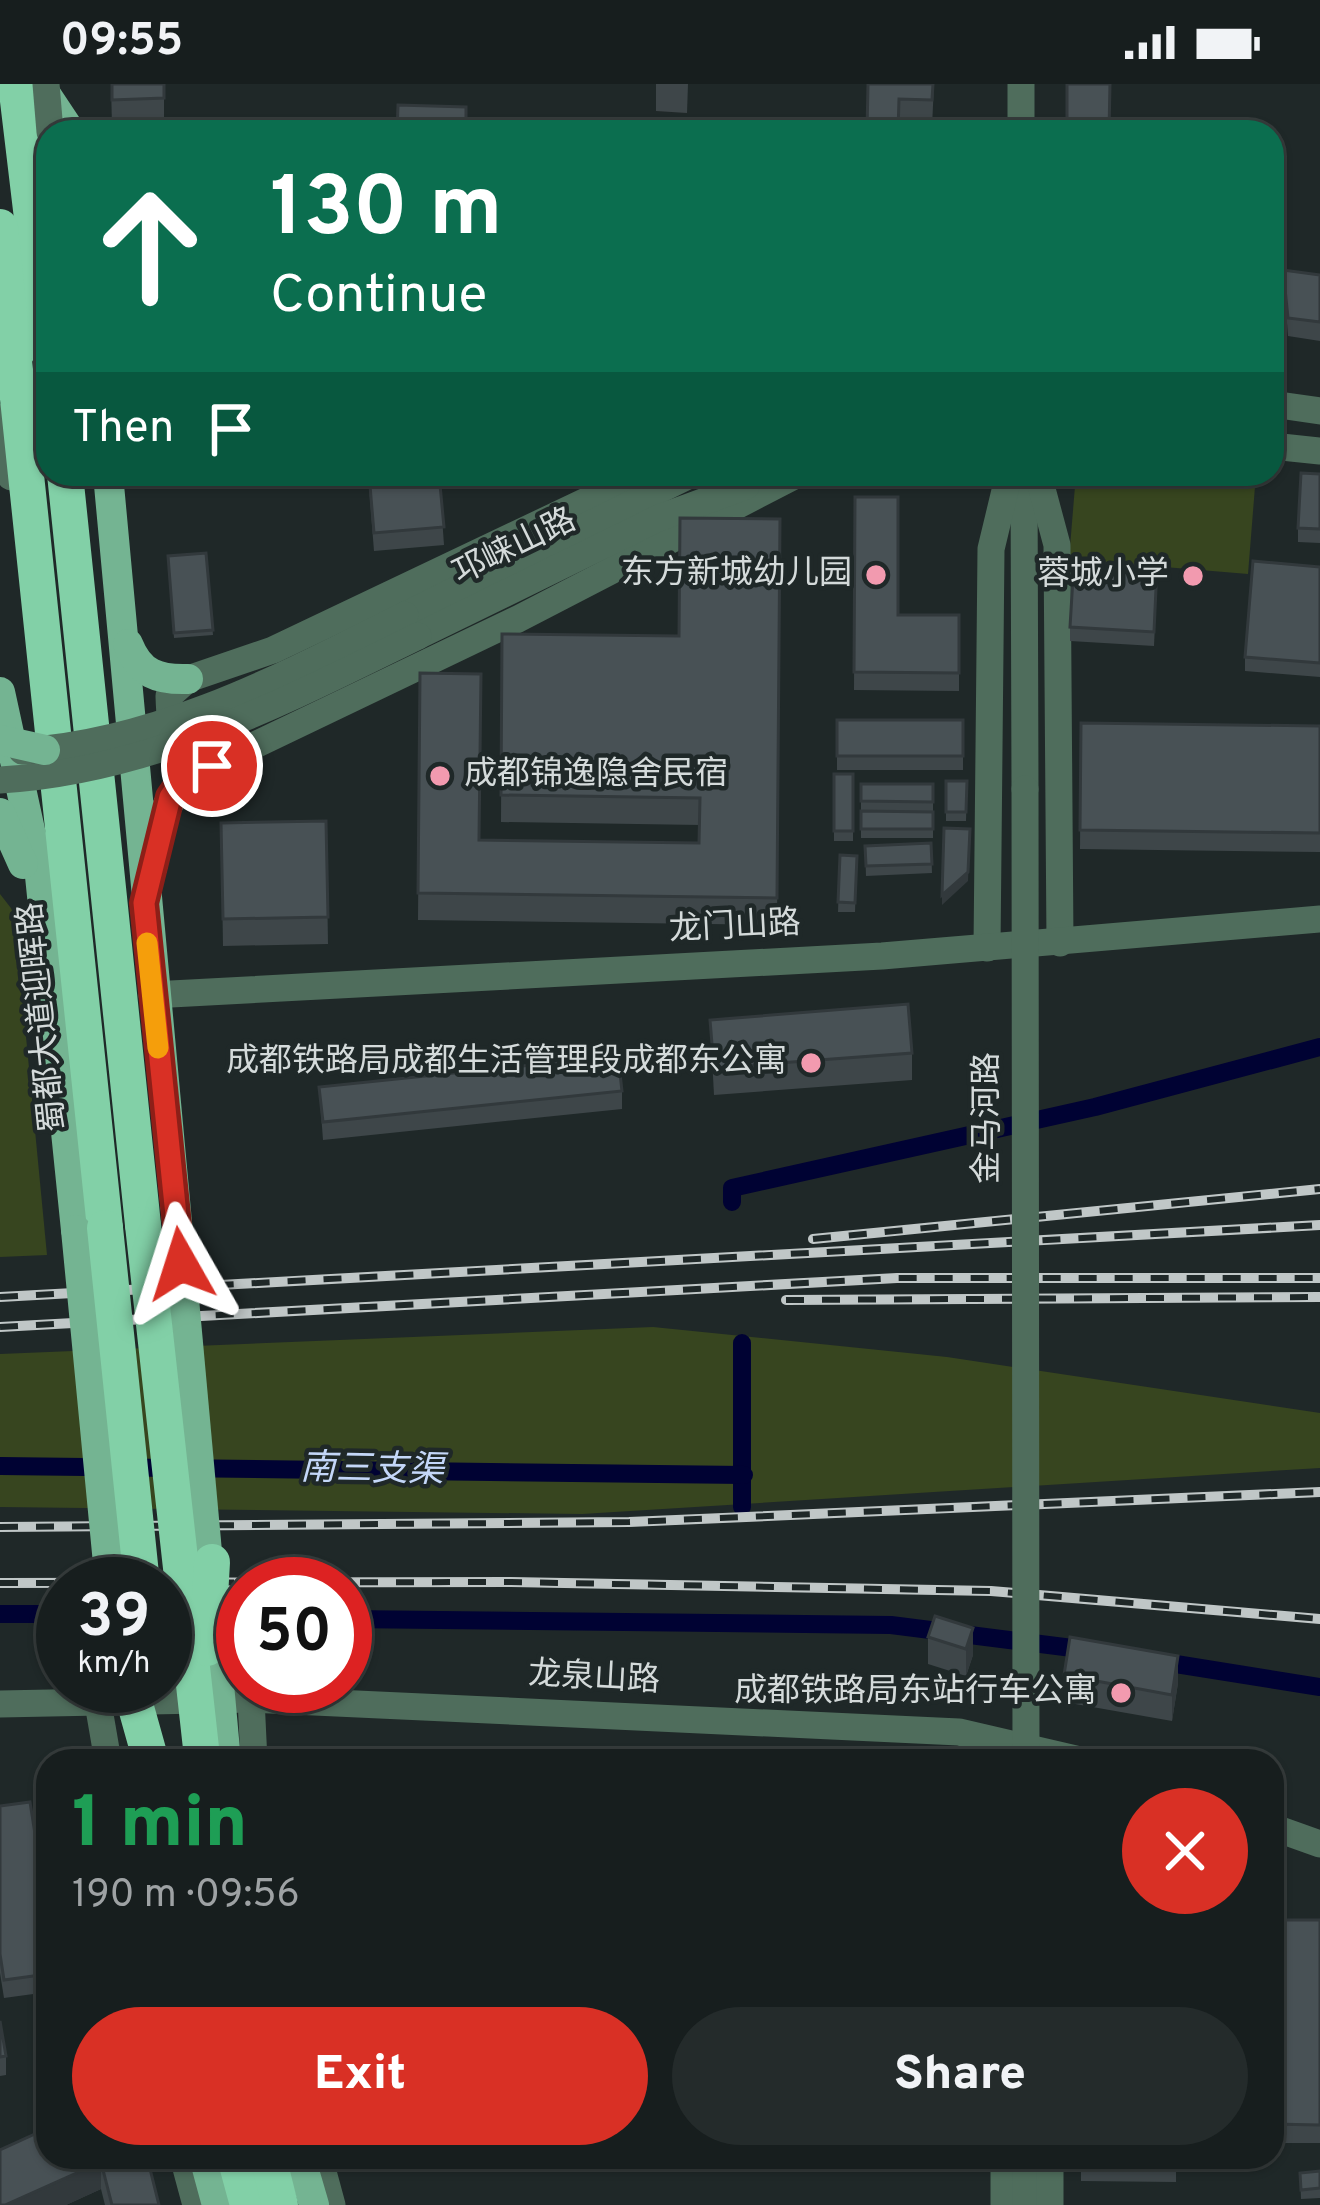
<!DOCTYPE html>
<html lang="en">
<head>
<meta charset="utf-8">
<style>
  :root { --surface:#171e1e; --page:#242b2b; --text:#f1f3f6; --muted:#9ea2a4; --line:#363c3c; --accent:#d93025 }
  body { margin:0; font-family:Overpass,"Noto Sans SC",sans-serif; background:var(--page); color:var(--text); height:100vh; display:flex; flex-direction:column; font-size:45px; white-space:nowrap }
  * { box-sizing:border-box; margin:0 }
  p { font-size:39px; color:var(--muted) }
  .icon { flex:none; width:66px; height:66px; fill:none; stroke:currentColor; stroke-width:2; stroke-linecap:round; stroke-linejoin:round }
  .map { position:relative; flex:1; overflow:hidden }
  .panel { position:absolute; left:36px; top:1665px; width:1248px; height:420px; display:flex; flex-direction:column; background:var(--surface); border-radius:36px; box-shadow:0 3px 9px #0004,0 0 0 3px var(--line) }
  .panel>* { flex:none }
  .banner { position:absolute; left:36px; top:36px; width:1248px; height:366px; border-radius:36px; box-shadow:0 3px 9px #0004,0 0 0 3px var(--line); background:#0b6e4f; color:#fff; overflow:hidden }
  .speed { position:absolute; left:36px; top:1473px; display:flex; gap:24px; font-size:60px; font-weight:700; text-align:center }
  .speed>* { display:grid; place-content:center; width:156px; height:156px; border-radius:50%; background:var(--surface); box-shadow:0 3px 9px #0004,0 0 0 3px var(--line); line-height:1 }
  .speed small { font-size:30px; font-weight:400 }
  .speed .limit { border:18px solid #d22; background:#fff; color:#111 }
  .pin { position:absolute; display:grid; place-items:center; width:102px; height:102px; color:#fff; margin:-51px; border:6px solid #fff; border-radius:50%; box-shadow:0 3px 12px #0007 }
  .me { position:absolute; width:132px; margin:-66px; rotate:354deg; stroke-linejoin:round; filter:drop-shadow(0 0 9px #0008) }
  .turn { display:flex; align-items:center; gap:42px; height:252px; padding:0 36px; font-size:54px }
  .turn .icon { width:156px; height:156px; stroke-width:2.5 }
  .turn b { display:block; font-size:84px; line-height:102px }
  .then { display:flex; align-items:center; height:114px; padding:0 36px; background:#0003; gap:24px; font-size:45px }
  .round { display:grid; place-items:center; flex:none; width:126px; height:126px; border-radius:63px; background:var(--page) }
  .headline { display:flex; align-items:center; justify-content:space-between; height:204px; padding:0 36px }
  h1 { font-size:72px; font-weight:800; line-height:90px; color:#1e9e55 }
  .cta { display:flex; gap:24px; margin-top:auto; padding:24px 36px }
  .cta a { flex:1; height:138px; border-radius:72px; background:var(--accent); color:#fff; font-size:48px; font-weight:800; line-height:138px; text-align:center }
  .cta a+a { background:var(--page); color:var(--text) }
  .status { display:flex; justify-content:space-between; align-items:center; height:84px; padding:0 60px; background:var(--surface); direction:ltr }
  .status svg { height:33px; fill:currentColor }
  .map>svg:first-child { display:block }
</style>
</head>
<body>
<div class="status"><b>09:55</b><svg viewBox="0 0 49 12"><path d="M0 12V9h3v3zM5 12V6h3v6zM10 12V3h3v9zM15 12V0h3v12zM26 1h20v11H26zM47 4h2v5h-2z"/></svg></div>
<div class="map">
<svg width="1320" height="2121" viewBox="0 0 1320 2121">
  <rect width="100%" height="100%" fill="#1f2828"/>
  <g fill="#37451f">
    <polygon points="1076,390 1256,390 1248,490 1069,475"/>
    <polygon points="0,810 14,828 47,1171 0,1173"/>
    <polygon points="653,1243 947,1273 1320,1329 1320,1384 582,1430 0,1423 0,1270"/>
  </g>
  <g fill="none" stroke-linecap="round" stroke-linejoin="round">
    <g stroke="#000233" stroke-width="18">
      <polyline points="732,1118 732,1104 1095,1023 1320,963"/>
      <polyline points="742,1259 742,1423"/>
      <polyline points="0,1382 744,1391"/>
      <polyline points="0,1530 63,1530"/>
      <polyline points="345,1535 891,1541 1088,1566"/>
      <polyline points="1157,1577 1320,1603"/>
    </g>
    <g stroke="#4f6d5c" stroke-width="27">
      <polyline points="1021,48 1021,0"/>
      <polyline points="1272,320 1320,327"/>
      <polyline points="0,333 11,393"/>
      <polyline points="1272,362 1320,367"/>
      <path d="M643,390L273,566L188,595L169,612C170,648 174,671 211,682L518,535L798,390"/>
      <polyline points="1024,390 1025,705"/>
      <polyline points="1038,390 1057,461 1060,859"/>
      <polyline points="405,531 692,390"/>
      <polyline points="418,552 659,434 746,402"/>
      <polyline points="987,864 991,465 1009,390"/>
      <polyline points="152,911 882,872 1320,835"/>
      <polyline points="251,1615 254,1677"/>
      <polyline points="98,1619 108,1677"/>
      <polyline points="0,1620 251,1615 959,1648 1084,1677"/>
      <polyline points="1272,1743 1320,1760"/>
      <polyline points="183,2073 196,2121"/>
      <polyline points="319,2073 332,2121"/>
      <polyline points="1004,2073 1004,2121"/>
      <polyline points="1026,2073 1026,2121"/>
      <polyline points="1050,2121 1050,2073"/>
    </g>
    <g stroke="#74b492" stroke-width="30">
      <polyline points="39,0 71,48"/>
      <polyline points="108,390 177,1138"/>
      <path d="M128,560C140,590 158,596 188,595"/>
      <polyline points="0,608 40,792 76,1146"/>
      <polyline points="0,729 23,780"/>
      <path d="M152,784C163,734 161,706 211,682"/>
      <polyline points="204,2073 217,2121"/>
      <polyline points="300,2073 314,2121"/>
    </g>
    <g stroke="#82d0a7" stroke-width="36">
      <polyline points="16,0 48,268"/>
      <polyline points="0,143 105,1144"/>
      <polyline points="65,390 143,1141"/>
      <polyline points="235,2073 248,2121"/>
      <polyline points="268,2073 280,2121"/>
    </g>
    <g stroke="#c0c7c7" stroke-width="10">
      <g id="rail">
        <polyline points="813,1155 1320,1105"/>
        <polyline points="0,1213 1320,1141"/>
        <polyline points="786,1216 1320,1213"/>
        <polyline points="0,1243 897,1194 1320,1194"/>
        <polyline points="0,1443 629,1438 1320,1408"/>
        <polyline points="0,1499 511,1498 991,1507 1320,1535"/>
      </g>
    </g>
    <use href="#rail" stroke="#1f2828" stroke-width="6" stroke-dasharray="18" stroke-linecap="butt"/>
    <g stroke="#4f6d5c" stroke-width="27">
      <polyline points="46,0 50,48"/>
      <path d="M22,667C158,659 285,591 405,531"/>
      <path d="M0,696C152,687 283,618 418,552"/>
      <polyline points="1025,705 1026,1677"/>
    </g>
    <g stroke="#74b492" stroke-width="30">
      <polyline points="0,656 45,666"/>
      <polyline points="177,1138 226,1677"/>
      <polyline points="76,1146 110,1500"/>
    </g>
    <g stroke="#82d0a7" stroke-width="36">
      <polyline points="143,1141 201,1664"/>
      <polyline points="105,1144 142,1500"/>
      <polyline points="207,1564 212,1478"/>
      <polyline points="130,1602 151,1677"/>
    </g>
  </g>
  <g fill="#3e4649">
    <polygon points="111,0 164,0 164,41 112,43"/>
    <polygon points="656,0 688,0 687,29 656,27"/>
    <polygon points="868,0 934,0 932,43 899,42 899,48 867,48"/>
    <polygon points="1283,186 1320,191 1320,257 1288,252"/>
    <polygon points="368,390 439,390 444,461 374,467"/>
    <polygon points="1320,390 1320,459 1298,458 1298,444"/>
    <polygon points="855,413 898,531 959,531 959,607 854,606"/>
    <polygon points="780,435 777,841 418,836 420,589 479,756 699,759 700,741 501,738 502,550 679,552"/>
    <polygon points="206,469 213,551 174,554 168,472"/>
    <polygon points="1320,483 1320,593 1245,587 1245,573"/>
    <polygon points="1157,497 1154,562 1070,557 1070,543"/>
    <rect x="837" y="636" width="126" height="50"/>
    <polygon points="1081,639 1320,642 1320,768 1080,765"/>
    <rect x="834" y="690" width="19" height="67"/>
    <polygon points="946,697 967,697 966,737 946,737"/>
    <rect x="861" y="700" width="72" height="27"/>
    <polygon points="861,727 933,728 933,754 861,754"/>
    <polygon points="326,737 328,860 223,862 221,739"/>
    <polygon points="931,759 932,789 866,792 865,762"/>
    <polygon points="840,771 857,772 855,828 838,828"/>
    <polygon points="710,936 912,969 912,996 714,1011"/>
    <polygon points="319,1003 622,1007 622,1025 323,1056"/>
    <polygon points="935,1532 973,1571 966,1592 928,1580 928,1553"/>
    <polygon points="1064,1591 1178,1599 1172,1637 1064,1618"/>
    <polygon points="0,1722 48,1832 48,1908 4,1914 0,1889"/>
    <rect x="1272" y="1836" width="48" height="223"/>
    <polygon points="0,1937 6,1972 6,1991 0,1992"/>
    <polygon points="0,2066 147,2073 159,2121 105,2121 101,2105 66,2121 0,2121"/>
    <polygon points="1081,2073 1176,2073 1176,2098 1081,2097"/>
    <polygon points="1320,2087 1320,2114 1301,2115 1300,2089"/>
  </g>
  <g fill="#32393c">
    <polygon points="970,745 968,797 942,821 942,811"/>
    <polygon points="973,1544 973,1571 966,1592 966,1565"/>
    <polygon points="1178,1572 1178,1599 1172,1637 1172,1611"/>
    <polygon points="101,2078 101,2105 66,2121 5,2121"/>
  </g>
  <g fill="#485155" stroke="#32393c" stroke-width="3">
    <polygon points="112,0 164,0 164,14 112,16"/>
    <polygon points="868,0 933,0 932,16 899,15 898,48 867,46"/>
    <polygon points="1067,0 1110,0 1109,48 1067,48"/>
    <polygon points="398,21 466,23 466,48 397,48"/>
    <polygon points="274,36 275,48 222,48 222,37"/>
    <polygon points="915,42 946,45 946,48 914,48"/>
    <polygon points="1283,186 1320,191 1320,238 1288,234"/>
    <polygon points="1301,389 1320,390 1320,445 1298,444"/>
    <polygon points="369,390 439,390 444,443 374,449"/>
    <polygon points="855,413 898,413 898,531 959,531 959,589 854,588"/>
    <polygon points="680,434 780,435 777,814 418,809 420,589 481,590 479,756 699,759 700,714 501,711 502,550 679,552"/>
    <polygon points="206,469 213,546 174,549 168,472"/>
    <polygon points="1074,477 1157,483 1154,548 1070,543"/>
    <polygon points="1253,477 1320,483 1320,579 1245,573"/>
    <rect x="837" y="636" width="126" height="36"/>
    <polygon points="1081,639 1320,642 1320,749 1080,746"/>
    <rect x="834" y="690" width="19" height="57"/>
    <polygon points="946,697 967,697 966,728 946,728"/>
    <polygon points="861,700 933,700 933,718 861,717"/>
    <polygon points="861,727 933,728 933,745 861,745"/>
    <polygon points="326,737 328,833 223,835 221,739"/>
    <polygon points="944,744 970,745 968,788 942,811"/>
    <polygon points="931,759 932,780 866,782 865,762"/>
    <polygon points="840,771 857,772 855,819 838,818"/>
    <polygon points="908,920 912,969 714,984 710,936"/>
    <polygon points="618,972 622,1007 323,1038 319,1003"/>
    <polygon points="935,1532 973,1544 966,1565 928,1553"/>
    <polygon points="1070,1553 1178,1572 1172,1611 1064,1591"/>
    <polygon points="746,1667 854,1668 854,1677 746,1677"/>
    <rect x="903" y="1668" width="36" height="9"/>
    <polygon points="871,1671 890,1673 890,1677 871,1677"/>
    <polygon points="30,1718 48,1832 48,1890 4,1896 0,1870 0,1722"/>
    <polygon points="1272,1836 1320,1836 1320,2041 1272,2040"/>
    <polygon points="0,1937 6,1972 0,1973"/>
    <polygon points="48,2044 48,2073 147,2073 159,2121 112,2121 101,2078 5,2121 0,2121 0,2066"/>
    <polygon points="1081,2073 1176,2073 1176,2079 1081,2078"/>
    <polygon points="1320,2087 1320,2104 1301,2106 1300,2089"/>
  </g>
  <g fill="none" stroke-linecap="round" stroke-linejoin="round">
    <g stroke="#8d1f18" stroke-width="30">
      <polyline id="route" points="181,1180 144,819 170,713 179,700 212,682"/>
    </g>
    <use href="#route" stroke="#d93025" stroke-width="21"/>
    <polyline stroke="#f59e0b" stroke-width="21" points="147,859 158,964"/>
  </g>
  <g fill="#f29aaf" stroke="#1f2828" stroke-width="4.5">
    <circle cx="876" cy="491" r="12"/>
    <circle cx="1193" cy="492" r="12"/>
    <circle cx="440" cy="692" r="12"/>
    <circle cx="811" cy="979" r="12"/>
    <circle cx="1121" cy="1609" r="12"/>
  </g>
  <g text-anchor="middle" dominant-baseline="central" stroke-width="9" stroke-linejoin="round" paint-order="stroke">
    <g font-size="33" fill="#d4dada" stroke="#1f2828">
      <text transform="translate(515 464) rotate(-26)">邛崃山路</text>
      <text transform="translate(735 844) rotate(-3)">龙门山路</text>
      <text transform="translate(44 933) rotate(-96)">蜀都大道迎晖路</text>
      <text transform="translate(989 1034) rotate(-90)">金马河路</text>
      <text transform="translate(594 1595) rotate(3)">龙泉山路</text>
    </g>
    <g font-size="33" fill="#d4dada" stroke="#1f2828" text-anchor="end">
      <text x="852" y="491">东方新城幼儿园</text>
      <text x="1169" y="492">蓉城小学</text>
      <text x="464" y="692" text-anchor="start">成都锦逸隐舍民宿</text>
      <text x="787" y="979">成都铁路局成都生活管理段成都东公寓</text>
      <text x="1097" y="1609">成都铁路局东站行车公寓</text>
    </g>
    <g font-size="36" font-style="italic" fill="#c4d7f8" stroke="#1f2828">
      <text transform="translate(372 1387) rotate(1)">南三支渠</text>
    </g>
  </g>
</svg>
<div class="speed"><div>39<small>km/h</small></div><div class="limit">50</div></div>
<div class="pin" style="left:212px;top:682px;background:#d93025"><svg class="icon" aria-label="arrive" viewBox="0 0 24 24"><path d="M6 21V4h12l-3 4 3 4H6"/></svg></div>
<svg class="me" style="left:181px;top:1180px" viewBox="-20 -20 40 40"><path d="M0-17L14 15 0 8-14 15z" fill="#d93025" stroke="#fff" stroke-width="4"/></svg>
<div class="banner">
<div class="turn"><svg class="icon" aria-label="ahead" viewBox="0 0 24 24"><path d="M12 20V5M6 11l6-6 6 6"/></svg><div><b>130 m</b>Continue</div></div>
<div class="then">Then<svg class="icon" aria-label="arrive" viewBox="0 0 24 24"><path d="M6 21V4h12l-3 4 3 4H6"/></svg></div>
</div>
<section class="panel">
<div class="headline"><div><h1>1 min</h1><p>190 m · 09:56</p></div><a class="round" style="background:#d93025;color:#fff"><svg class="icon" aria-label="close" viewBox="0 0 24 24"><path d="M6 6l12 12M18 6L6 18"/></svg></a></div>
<div class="cta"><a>Exit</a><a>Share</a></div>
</section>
</div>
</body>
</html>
